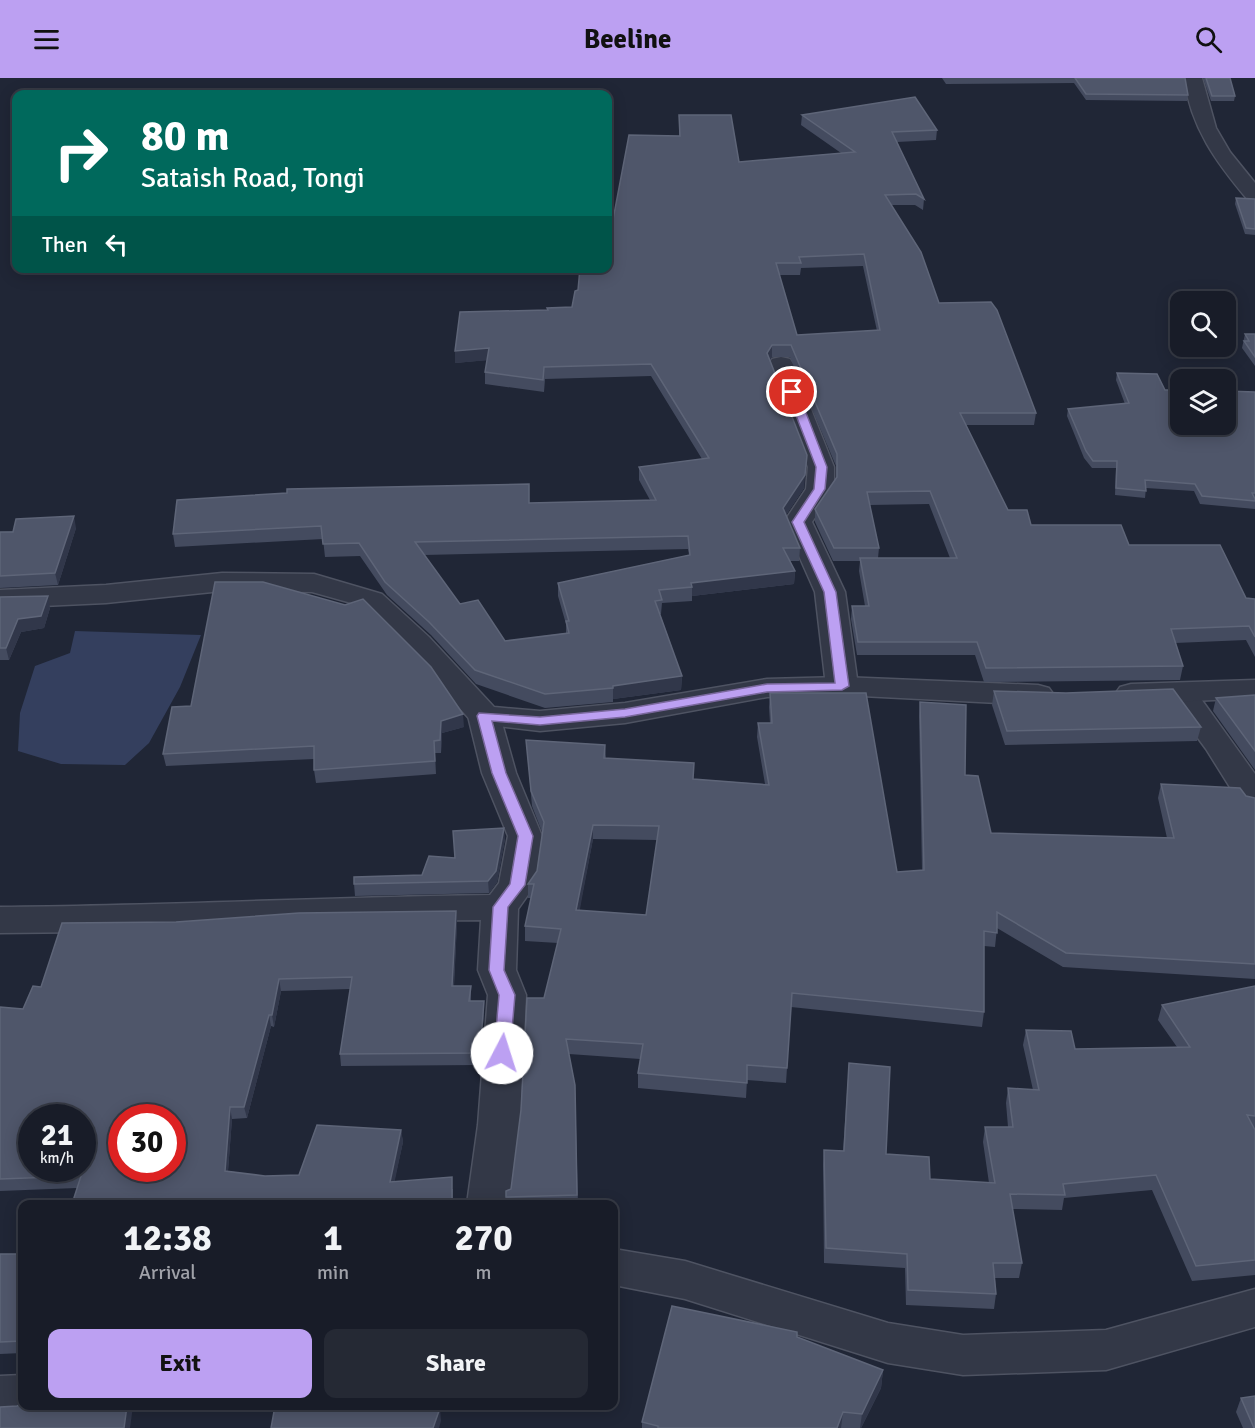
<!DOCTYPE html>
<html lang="en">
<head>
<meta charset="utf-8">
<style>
  :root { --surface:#181c28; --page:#252934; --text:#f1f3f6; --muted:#9fa1a8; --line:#363a45; --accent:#bca0f2 }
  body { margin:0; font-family:Signika,sans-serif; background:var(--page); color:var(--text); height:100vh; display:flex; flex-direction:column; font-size:22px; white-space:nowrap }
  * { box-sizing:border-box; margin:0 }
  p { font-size:20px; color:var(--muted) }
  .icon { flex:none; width:33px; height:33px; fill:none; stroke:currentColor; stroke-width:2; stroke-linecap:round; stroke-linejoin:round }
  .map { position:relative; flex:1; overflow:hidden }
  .sheet { position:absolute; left:18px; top:1122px; width:600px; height:210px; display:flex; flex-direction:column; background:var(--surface); border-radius:12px; box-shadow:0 3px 15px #0003,0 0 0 2px var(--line) }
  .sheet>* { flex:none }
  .hud { position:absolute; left:12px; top:12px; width:600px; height:183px; border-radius:12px; box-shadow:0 3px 15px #0003,0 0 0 2px var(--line); background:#00695c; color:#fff; overflow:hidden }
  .tools { position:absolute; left:1170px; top:213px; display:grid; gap:12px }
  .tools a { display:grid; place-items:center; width:66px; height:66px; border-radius:12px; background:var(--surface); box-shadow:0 3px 15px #0003,0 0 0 2px var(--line); font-size:30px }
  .speed { position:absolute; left:18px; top:1026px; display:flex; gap:12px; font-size:30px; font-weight:700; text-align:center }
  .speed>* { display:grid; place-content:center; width:78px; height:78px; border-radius:50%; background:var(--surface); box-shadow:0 3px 15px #0003,0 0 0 2px var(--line); line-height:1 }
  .speed small { font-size:15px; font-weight:400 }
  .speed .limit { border:9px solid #d22; background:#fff; color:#111 }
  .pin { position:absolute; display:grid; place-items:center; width:51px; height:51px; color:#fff; margin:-26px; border:3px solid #fff; border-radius:50%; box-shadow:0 2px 6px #0007 }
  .me { position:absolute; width:66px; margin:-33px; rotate:5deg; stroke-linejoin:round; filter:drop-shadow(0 0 4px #0008) }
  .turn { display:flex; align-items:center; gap:21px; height:126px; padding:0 30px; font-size:27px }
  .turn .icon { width:78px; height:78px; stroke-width:2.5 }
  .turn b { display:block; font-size:42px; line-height:51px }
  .then { display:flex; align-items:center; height:57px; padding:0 30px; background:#0003; gap:12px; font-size:22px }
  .eta { display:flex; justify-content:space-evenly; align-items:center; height:102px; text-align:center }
  .eta b { font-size:36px; font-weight:700; line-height:42px }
  .cta { display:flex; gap:12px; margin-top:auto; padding:12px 30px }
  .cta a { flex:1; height:69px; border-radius:12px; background:var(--accent); color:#111; font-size:24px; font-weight:700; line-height:69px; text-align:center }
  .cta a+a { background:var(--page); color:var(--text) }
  header { display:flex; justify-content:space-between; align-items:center; height:78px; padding:0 30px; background:var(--accent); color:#111; font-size:27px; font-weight:700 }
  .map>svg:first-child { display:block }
</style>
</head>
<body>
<header><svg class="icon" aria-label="menu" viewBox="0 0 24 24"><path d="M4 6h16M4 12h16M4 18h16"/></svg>Beeline<svg class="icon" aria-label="search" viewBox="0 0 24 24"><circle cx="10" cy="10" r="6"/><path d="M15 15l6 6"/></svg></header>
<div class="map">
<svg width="1255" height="1350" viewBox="0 0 1255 1350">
  <rect width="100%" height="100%" fill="#202636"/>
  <polygon fill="#343f5e" points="75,553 201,557 180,609 149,665 125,687 61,686 18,673 20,635 35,588 70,575"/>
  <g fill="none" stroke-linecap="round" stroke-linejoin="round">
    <g stroke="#4e5362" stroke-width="3">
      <g id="minor">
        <path d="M1184,0H1202L1216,50L1230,74L1255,105V124L1248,122C1216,84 1191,50 1184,0Z"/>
        <polygon points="781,279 790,281 793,286 834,389 834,411 812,444 845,514 858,608 853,615 842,617 831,615 826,608 815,514 784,444 806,411 808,389 769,286 772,281"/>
        <polygon points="1180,605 1191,607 1255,696 1255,733 1243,730 1206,671 1164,614 1169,607"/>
        <path d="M484,628L495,631L500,638L516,695L542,758L535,807L518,831L516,892L526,917L520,1047L510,1126H467L478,1047L488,917L478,892L481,842L301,844L178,853L0,855V829C163,828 326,819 490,817L499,805L508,758L482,695L468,638L473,631Z"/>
        <polygon points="614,1171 685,1183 888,1245 963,1257 1106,1252 1255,1211 1255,1249 1106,1292 963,1297 888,1285 685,1221 614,1207"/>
        <polygon points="22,1297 22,1328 41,1328 39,1333 22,1339 0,1340 0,1298"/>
      </g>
    </g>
    <g stroke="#4e5362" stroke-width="3">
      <g id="tertiary">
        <polygon points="222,495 314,496 382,516 429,559 494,629 540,633 625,625 767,601 842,599 1038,607 1049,610 1054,617 1049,624 1038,627 842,617 767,619 625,645 540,653 473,645 407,571 362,528 312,514 222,513 106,525 0,530 0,512 106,507"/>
        <polygon points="1255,602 1255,620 1131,626 1120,623 1115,616 1120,609 1131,606"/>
      </g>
    </g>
    <use href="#minor" fill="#333847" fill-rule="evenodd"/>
    <use href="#tertiary" fill="#333847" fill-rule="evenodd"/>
  </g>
  <g fill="#444b5f" fill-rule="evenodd">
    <polygon points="942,0 1185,0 1188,17 1187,23 1086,22 1074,5 946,6"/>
    <polygon points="1203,0 1230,0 1235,18 1234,23 1211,23"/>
    <path d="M679,37L739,84L841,75L801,47L802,37L937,52L936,62L897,64L924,121L923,132L915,127H891L939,225L1036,335L1034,347H966L1008,432L1031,447L1129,467L1246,520L1255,521V579L1246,562L1175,565L1183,588L1180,602L984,604L975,577H857L851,541L852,528H865L859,493L860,483H833L815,444V431L836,401V388L790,279H772L770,281L804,410L786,437L800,470L799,483H790L795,493L794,506L692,518V523L662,525L661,536H660L682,598L681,612L613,621V624L545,630L476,606L431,557L387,517L360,478L325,479L323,461L175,469L173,456L530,425L650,422L639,402V389L702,381L651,298L545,301L544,314L485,306V294L487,282L455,285V273L547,232L572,229L578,212L609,176L612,147L679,58ZM863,188L877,253L797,257L779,197H800L801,190ZM929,426L950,480H878L879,470L870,427ZM688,471L689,477L558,505V518L566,546V555L505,563L460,526L424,477Z"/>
    <polygon points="1236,120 1255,121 1255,157 1245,156 1235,126"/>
    <polygon points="1245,256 1255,256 1255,288 1242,270"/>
    <polygon points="1117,295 1165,312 1255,314 1255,431 1200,426 1194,413 1146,410 1145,420 1115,417 1116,390 1092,390 1084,380 1067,338 1068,331 1125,326 1116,302"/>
    <polygon points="76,450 58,507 0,510 0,454"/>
    <polygon points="0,519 50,530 44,550 21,554 9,582 0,582"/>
    <polygon points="994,613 1201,649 1197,663 1005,667 992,627"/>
    <path d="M770,615L897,794L922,792L919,638L920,624L965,697L991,755L1167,760L1158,720L1161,706L1246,718L1255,720V901L1063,889L997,850L995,869L984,868V934L982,949L791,929L786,1005L747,1002L746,1020L638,1010V995L640,981L569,976L575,1007L578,1126H506V1113L511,1111L544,920L558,865L525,863V848L531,820H528V806L537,793L542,754L532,728L526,662L605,667L606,680L694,701L765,706L757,659L758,645H770L769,629ZM593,761L657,762L646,837L579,833Z"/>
    <polygon points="1255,617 1255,692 1213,633 1216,620"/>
    <polygon points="464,649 442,655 441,675 435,675 436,696 316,705 314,692 314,681 166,688 163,676"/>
    <polygon points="505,761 497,804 489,815 355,818 354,806 422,797 455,780"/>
    <polygon points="456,833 457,845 454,908 471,908 471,923 484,934 480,987 341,988 340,976 350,911 281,913 274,949 271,948 247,1040 232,1041 228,1093 265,1098 299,1097 401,1052 403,1064 394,1104 453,1111 453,1126 72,1126 77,1110 0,1113 0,929 23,931 41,909 176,844"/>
    <polygon points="1255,908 1255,1197 1192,1203 1152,1112 1064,1120 1062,1132 1012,1131 1022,1185 1019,1200 995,1200 996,1216 994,1231 906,1227 905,1190 824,1185 823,1087 824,1072 843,1073 849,985 886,1076 930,1101 989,1105 983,1064 985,1049 1008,1049 1006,1025 1008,1010 1033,1012 1023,967 1026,952 1075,971 1177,969 1158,942 1162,927"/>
    <polygon points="0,1176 22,1176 22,1275 0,1276"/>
    <polygon points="797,1254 797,1259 883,1292 881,1310 861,1350 642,1350 642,1344"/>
    <polygon points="1241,1320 1255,1350 1243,1350 1236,1334"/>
  </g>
  <g fill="#31374a">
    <polygon points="772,267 772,279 767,287 767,275"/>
    <polygon points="489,270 490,282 455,285 455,273"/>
    <polygon points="807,377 804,410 782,443 783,430"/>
    <polygon points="74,438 76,450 58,507 55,495"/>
    <polygon points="795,493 794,506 692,518 692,509 691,505"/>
    <polygon points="48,518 50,530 44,550 21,554 9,582 6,570 18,541"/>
    <polygon points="682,598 681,612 613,621 613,624 613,608"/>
    <polygon points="463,636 464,649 442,655 441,675 441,643"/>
    <polygon points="593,747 593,761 577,847 576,832"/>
    <polygon points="504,750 505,761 497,804 489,815 488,803"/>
    <polygon points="456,833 457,845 453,919 452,908"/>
    <polygon points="279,901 281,913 274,949 272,937"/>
    <polygon points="484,923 484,934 480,987 480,975"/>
    <polygon points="269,937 271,948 247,1040 244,1029"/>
    <polygon points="230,1029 232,1041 227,1105 225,1093"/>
    <polygon points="401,1052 403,1064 392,1116 390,1104"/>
    <polygon points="883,1292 881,1310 861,1350 860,1350 862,1336"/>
    <polygon points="127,1328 133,1328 130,1350 124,1350"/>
    <polygon points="440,1330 441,1343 439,1350 433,1350"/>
    <polygon points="843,1334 841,1350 837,1350"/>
  </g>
  <g fill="#4f566a" stroke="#5e6578" stroke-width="1.5" fill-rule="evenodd">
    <polygon points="1075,0 1185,0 1188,17 1086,16"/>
    <polygon points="1206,0 1230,0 1235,18 1212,18"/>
    <path d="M915,19L937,52L892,54L924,121L916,116L885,117L921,174L939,225L991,224L997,232L1036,335H960L1008,432H1027L1031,447H1121L1129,467H1220L1246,520L1255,521V559L1249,548L1171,551L1183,588L986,590L977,564H858L852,528H869L860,480H957L930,413L867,414L879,470H834L815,431L837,399V376L791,267H772L767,275L807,377L805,397L783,430L800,470H783L795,493L691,505L692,509L659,512L662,522L655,523L682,598L613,608V610L545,616L475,592L429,544L385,504L359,465L323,466L321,448L173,456L177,422L287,415V411L529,406V425L656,422L639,389L709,380L651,286L544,289L543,302L485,294L489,270L455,273L460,234L548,232L547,230L572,229L575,213L578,212L580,190H608V176H609L608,148L612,147L629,57L680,58L679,37H731L739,84L855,74L802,37ZM864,176L880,252L797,257L776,185H801L799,179ZM688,458L690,477L558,505L569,543H566L569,555L505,563L478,522L460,526L415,464Z"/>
    <polygon points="1236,120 1255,121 1255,151 1246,150"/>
    <polygon points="1245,256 1255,256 1255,279 1244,263 1249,263"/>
    <polygon points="1117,295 1157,296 1165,312 1180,312 1180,346 1226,346 1226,313 1255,314 1255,415 1252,415 1255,421 1255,423 1202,418 1195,406 1145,402 1146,413 1116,410 1117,383 1093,383 1086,373 1068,331 1129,325"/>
    <polygon points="74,438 55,495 0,498 0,454 13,454 16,441"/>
    <polygon points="215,504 263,504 345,527 363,521 431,589 463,636 441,643 440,662 434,663 435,683 314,692 314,668 163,676 172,629 191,628"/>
    <polygon points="48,518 41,538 18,541 6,570 0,570 0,519"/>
    <polygon points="1173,611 1201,649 1007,653 994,613 1066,615"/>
    <path d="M770,615H866L897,794L924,792L920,624L966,627L965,697L978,698L991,755L1174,760L1161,706L1240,710L1246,718L1255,720V886L1066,875L997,834V855L984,853V934L792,915L787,990L747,987V1005L638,995L643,966L566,961L575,1007L577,1117L506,1119V1113L511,1111L521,1032L527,920H544L561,851L525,848L534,806H528L537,793L544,744L531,713L526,662L605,667L604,680L694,685L693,701L769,707L758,645H772ZM593,747L659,748L646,837L576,832Z"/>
    <polygon points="1255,617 1255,673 1216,620"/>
    <polygon points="504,750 496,793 488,803 354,806 354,799 422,797 429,778 455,780 453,753"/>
    <path d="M456,833L452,908H471L469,923H484L480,975L340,976L352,899L279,901L272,937H269L244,1029H230L225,1093L265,1098L299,1097L317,1047L401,1052L390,1104L452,1099V1126H72L81,1098L0,1101V929L23,931L33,908L41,909L62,845L176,844L299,835ZM32,1040H82V1090H32ZM122,1040H172V1090H122Z"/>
    <polygon points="1255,908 1255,1038 1247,1037 1255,1052 1255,1182 1196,1188 1156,1097 1063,1106 1065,1117 1010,1116 1022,1185 993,1185 996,1216 908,1212 907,1176 826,1170 824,1072 844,1073 849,985 890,989 886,1076 929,1079 930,1101 995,1105 985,1049 1013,1049 1008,1010 1039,1012 1026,952 1071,953 1075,971 1190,969 1162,927"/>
    <polygon points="0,1176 22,1176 22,1263 0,1264"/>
    <polygon points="672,1228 797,1254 797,1259 883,1292 862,1336 843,1334 837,1350 658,1350 658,1348 642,1344"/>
    <polygon points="1255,1318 1255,1350 1254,1350 1241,1320"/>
    <polygon points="22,1326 22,1328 127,1328 124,1350 0,1350 0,1329 17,1328"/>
    <polygon points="275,1328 427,1328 440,1330 433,1350 271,1350"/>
  </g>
  <polygon fill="#bca0f2" stroke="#7a689d" stroke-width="1.5" points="792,311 798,314 827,389 825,411 804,444 836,514 849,608 842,612 767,614 625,639 540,647 492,643 506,695 533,758 525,807 508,829 504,892 515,917 510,975 502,982 496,980 494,975 499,917 489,892 493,829 510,806 518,758 492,695 477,638 479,635 540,639 625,631 767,606 835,605 824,514 792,444 814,411 816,389 787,314"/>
</svg>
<div class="tools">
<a><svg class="icon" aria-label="search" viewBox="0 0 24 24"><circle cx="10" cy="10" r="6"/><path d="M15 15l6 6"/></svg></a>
<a><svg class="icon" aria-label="layers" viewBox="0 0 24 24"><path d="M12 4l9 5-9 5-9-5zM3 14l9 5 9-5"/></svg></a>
</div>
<div class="speed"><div>21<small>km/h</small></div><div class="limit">30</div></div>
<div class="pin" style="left:792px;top:314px;background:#d93025"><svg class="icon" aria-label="arrive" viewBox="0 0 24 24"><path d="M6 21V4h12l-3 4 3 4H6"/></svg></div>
<svg class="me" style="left:502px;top:975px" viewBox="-20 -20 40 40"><circle r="19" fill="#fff"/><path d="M0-13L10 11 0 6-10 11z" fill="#bca0f2"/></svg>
<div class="hud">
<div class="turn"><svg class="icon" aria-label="right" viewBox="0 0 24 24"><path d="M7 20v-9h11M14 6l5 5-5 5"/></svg><div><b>80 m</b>Sataish Road, Tongi</div></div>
<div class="then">Then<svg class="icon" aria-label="left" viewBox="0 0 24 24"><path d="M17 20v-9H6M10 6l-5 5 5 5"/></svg></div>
</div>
<section class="sheet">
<div class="eta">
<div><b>12:38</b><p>Arrival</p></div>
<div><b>1</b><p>min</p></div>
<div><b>270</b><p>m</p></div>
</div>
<div class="cta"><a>Exit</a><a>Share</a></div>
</section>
</div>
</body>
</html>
